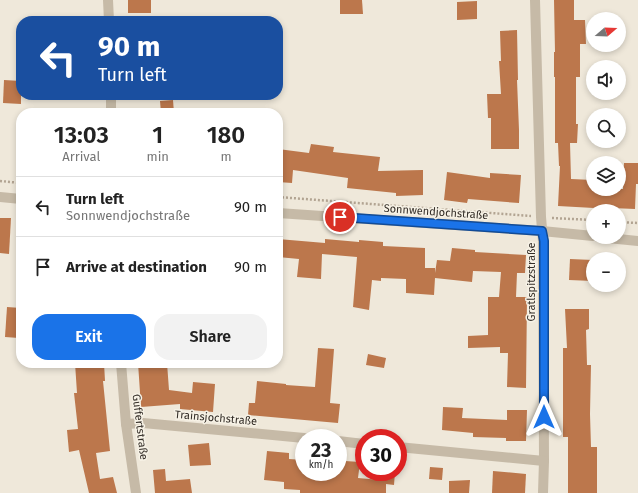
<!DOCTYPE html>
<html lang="en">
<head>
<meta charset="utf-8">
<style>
  :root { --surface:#fff; --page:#f2f2f2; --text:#222; --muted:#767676; --line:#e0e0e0; --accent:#1a73e8 }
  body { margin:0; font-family:"Fira Sans",sans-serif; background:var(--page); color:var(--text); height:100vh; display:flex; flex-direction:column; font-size:15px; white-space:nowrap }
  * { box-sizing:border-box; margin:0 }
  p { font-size:13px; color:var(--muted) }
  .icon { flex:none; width:22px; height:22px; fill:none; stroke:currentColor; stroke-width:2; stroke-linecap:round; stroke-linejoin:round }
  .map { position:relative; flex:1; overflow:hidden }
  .side { position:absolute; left:16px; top:108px; width:267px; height:260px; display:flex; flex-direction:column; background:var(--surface); border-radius:16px; box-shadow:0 2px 6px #0003 }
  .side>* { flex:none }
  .banner { position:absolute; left:16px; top:16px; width:267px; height:84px; border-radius:16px; box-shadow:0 2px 6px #0003; background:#1a4fa0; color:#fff; overflow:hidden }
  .needle { width:26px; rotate:71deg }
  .fabs { position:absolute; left:586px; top:12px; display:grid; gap:8px }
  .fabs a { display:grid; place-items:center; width:40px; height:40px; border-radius:50%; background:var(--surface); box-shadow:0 2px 6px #0003; font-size:20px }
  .speed { position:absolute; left:295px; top:429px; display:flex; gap:8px; font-size:20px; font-weight:700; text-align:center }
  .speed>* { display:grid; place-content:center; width:52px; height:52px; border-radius:50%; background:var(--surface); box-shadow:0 2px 6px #0003; line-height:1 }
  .speed small { font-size:10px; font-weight:400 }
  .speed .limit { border:6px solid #d22; background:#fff; color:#111 }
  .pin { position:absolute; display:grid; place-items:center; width:34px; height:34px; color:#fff; margin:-17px; border:2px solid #fff; border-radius:50%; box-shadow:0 1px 4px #0007 }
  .me { position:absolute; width:44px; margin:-22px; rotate:0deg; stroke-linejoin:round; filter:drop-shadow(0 0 3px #0008) }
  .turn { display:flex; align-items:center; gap:14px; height:84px; padding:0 16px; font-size:18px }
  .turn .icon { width:52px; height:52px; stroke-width:2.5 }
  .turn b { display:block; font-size:28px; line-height:34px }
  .eta { display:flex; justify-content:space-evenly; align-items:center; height:68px; text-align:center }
  .eta b { font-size:24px; font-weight:600; line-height:28px }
  .button { display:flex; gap:8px; margin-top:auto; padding:8px 16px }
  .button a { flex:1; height:46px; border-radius:16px; background:var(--accent); color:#fff; font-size:16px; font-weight:600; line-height:46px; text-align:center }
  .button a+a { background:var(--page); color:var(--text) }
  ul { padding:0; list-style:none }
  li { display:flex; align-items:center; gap:12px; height:60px; padding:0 16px; border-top:1px solid var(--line) }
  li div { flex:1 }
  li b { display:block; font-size:15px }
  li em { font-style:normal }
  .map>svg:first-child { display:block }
</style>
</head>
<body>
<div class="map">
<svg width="638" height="493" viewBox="0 0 638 493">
  <rect width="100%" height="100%" fill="#efe8da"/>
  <g fill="#bc774c">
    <rect x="128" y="0" width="23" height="13"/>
    <polygon points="340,0 362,0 363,14 340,14"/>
    <polygon points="554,0 574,0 574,20 585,20 586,44 580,44 580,77 576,77 576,124 578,124 577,143 570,143 571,179 593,180 593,189 623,189 624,163 638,163 638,184 636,184 635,209 612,208 612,209 558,206 560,166 559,166 558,143 555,143 555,77 554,77 554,52 555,52"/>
    <polygon points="477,1 477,19 457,20 457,2"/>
    <polygon points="517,30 518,80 517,80 519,130 519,149 491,149 491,118 488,118 487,94 501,94 499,61 501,61 500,31"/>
    <polygon points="4,80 21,81 21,104 3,103"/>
    <polygon points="173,100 174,113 161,113 160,101"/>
    <polygon points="311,144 334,147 333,152 380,157 378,171 423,170 423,195 396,196 396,193 347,188 348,178 293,170 292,183 278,182 278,149 309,153"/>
    <polygon points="447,172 490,178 490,173 521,175 519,203 468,199 467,203 444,200"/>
    <polygon points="0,218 11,218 9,254 0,253"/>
    <polygon points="278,239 325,243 325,239 359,242 359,240 383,242 383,246 425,248 425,268 435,268 435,273 437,260 450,261 452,248 475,250 475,252 526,255 525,273 517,273 516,297 527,297 526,388 507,387 508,353 500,353 500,347 468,348 468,336 488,335 488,297 499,297 501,272 473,271 472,282 435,278 434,295 406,293 406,279 381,278 381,281 372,280 369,310 353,307 357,257 322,254 321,279 297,277 299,259 278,257"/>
    <polygon points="570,259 593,260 593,281 569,280"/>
    <polygon points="7,307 21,308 19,338 5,337"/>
    <polygon points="565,309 589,309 589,329 586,330 587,365 591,365 590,414 591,447 597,447 597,493 568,493 568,437 563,437 563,348 567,348"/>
    <polygon points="318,348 334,349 330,403 340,404 338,423 248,415 249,403 255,403 257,381 286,384 286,385 315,387"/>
    <polygon points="368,354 386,358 384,368 366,365"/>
    <polygon points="75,363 104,363 105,381 103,381 110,451 96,453 100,479 113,477 117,493 89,493 79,450 69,452 67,430 78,429 74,393 77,393"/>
    <polygon points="138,363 167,363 169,390 192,393 193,382 215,384 213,412 180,409 180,404 141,407"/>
    <polygon points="443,407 463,408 462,418 507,420 507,410 527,410 526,441 506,441 506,438 473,437 473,433 442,430"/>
    <polygon points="209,443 211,465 190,466 188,445"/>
    <polygon points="267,451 289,453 289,459 304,460 304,472 338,472 338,463 345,464 345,461 360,462 358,478 380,480 381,472 395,472 394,485 386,484 386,493 300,493 300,490 284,489 284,482 264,480"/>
    <polygon points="430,467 443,468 442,480 429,479"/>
    <polygon points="165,469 166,481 190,479 192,493 155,493 153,470"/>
    <polygon points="493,471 526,474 525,493 492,493"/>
    <polygon points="470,480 469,493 449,493 449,481"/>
  </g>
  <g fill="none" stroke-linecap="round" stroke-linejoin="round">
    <g stroke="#b2a492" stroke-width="2.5" stroke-dasharray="2 2" stroke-linecap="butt">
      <polyline points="0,181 21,183"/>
      <polyline points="278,197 531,216"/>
      <polyline points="552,218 593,220"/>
      <polyline points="619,222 638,223"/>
    </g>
    <g stroke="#c6baa7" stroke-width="10">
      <polyline points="108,0 109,21"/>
      <polyline points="535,0 541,217 543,241 544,461 543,493"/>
      <polyline points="111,95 111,113"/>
      <polyline points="0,197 21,199"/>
      <polyline points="278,213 542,231 593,236"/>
      <polyline points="598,237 638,241"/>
      <polyline points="121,363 126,424 136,493"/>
      <polyline points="126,424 143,423 304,438"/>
      <polyline points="338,441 364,444"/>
      <polyline points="398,447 544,461"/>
    </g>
  </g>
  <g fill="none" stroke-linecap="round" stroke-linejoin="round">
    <g stroke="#114b97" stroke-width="10">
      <polyline id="route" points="340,217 542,231 544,241 544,417"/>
    </g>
    <use href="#route" stroke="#1a73e8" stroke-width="7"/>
  </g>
  <g text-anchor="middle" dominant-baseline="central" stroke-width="3" stroke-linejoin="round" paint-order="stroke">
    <g font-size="11" fill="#332d27" stroke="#f7f2e6">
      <text transform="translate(436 212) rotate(4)">Sonnwendjochstraße</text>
      <text transform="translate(531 282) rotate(-90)">Gratlspitzstraße</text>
      <text transform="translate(216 418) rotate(5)">Trainsjochstraße</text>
      <text transform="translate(140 427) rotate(83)">Guffertstraße</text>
    </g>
  </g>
</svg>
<div class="fabs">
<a><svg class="needle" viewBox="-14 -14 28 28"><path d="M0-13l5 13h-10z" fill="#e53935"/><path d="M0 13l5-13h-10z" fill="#767676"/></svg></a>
<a><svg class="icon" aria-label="sound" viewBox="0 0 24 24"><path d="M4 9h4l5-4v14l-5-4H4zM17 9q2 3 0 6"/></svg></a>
<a><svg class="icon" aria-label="search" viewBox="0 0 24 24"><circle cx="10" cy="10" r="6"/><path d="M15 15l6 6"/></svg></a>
<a><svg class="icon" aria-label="layers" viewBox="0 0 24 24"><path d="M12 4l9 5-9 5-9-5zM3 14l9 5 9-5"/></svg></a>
<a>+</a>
<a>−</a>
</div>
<div class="speed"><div>23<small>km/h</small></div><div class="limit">30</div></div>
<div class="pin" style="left:340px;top:217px;background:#d93025"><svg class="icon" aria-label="arrive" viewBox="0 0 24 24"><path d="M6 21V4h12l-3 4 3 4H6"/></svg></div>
<svg class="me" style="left:544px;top:417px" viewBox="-20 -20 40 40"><path d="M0-17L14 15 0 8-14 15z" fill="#1a73e8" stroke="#fff" stroke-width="4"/></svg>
<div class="banner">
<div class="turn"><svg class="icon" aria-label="left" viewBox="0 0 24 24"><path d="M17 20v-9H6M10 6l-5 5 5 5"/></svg><div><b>90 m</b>Turn left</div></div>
</div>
<section class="side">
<div class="eta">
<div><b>13:03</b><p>Arrival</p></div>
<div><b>1</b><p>min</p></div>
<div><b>180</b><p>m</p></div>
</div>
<ul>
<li><svg class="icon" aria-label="left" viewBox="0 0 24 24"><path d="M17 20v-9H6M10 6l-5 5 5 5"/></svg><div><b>Turn left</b><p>Sonnwendjochstraße</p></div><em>90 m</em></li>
<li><svg class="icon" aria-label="arrive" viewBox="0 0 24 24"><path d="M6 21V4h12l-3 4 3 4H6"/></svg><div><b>Arrive at destination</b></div><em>90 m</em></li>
</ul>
<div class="button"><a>Exit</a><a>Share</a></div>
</section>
</div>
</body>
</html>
